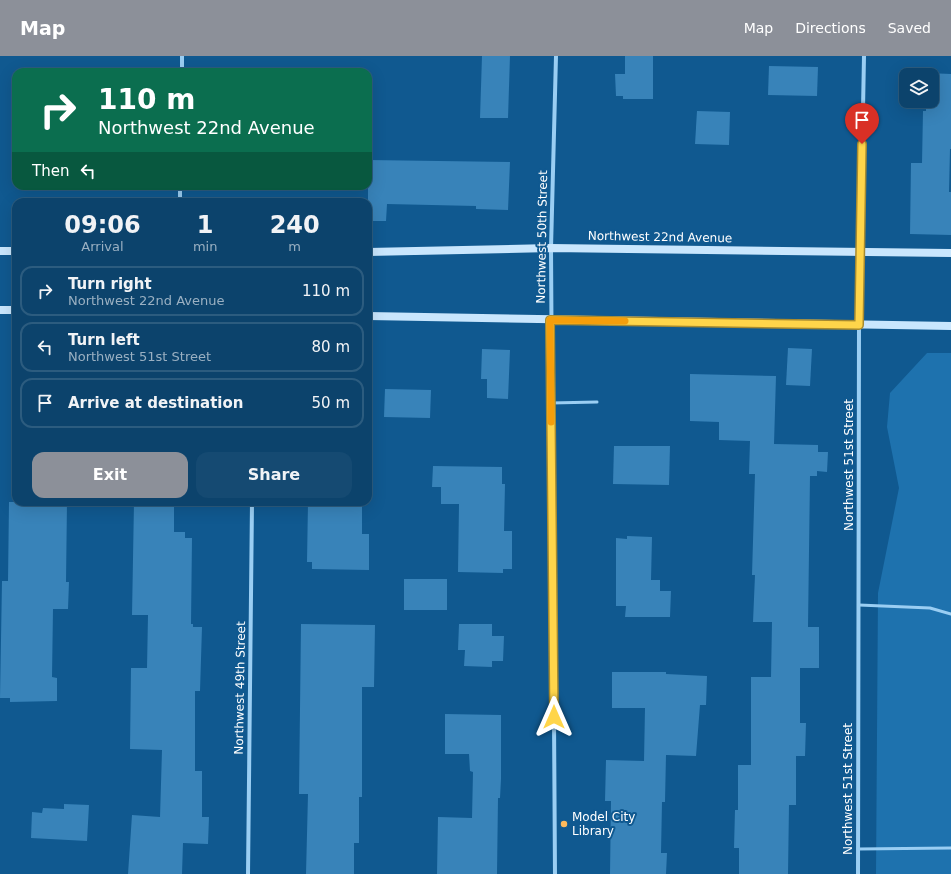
<!DOCTYPE html>
<html lang="en">
<head>
<meta charset="utf-8">
<style>
  :root { --surface:#0c436c; --page:#154a72; --text:#f1f3f6; --muted:#9ab0c2; --line:#2c5c7f; --accent:#8c9099 }
  body { margin:0; font-family:"DejaVu Sans",sans-serif; background:var(--page); color:var(--text); height:100vh; display:flex; flex-direction:column; font-size:15px; white-space:nowrap }
  * { box-sizing:border-box; margin:0 }
  p { font-size:13px; color:var(--muted) }
  .icon { flex:none; width:22px; height:22px; fill:none; stroke:currentColor; stroke-width:2; stroke-linecap:round; stroke-linejoin:round }
  .map { position:relative; flex:1; overflow:hidden }
  .sheet { position:absolute; left:12px; top:142px; width:360px; height:308px; display:flex; flex-direction:column; background:var(--surface); border-radius:12px; box-shadow:0 4px 16px #0002,0 0 0 1px var(--line) }
  .sheet>* { flex:none }
  .top-card { position:absolute; left:12px; top:12px; width:360px; height:122px; border-radius:12px; box-shadow:0 4px 16px #0002,0 0 0 1px var(--line); background:#0b6e4f; color:#fff; overflow:hidden }
  .tools { position:absolute; left:899px; top:12px; display:grid; gap:8px }
  .tools a { display:grid; place-items:center; width:40px; height:40px; border-radius:8px; background:var(--surface); box-shadow:0 4px 16px #0002,0 0 0 1px var(--line); font-size:20px }
  .pin { position:absolute; display:grid; place-items:center; width:34px; height:34px; color:#fff; margin:-41px -17px; border-radius:50% 50% 50% 0; rotate:-45deg; box-shadow:0 0 4px #0007 }
  .pin .icon { rotate:45deg }
  .me { position:absolute; width:44px; margin:-22px; rotate:0deg; stroke-linejoin:round; filter:drop-shadow(0 0 3px #0008) }
  .turn { display:flex; align-items:center; gap:14px; height:84px; padding:0 20px; font-size:18px }
  .turn .icon { width:52px; height:52px; stroke-width:2.5 }
  .turn b { display:block; font-size:28px; line-height:34px }
  .then { display:flex; align-items:center; height:38px; padding:0 20px; background:#0003; gap:8px; font-size:15px }
  .eta { display:flex; justify-content:space-evenly; align-items:center; height:68px; text-align:center }
  .eta b { font-size:24px; font-weight:700; line-height:28px }
  .primary-button { display:flex; gap:8px; margin-top:auto; padding:8px 20px }
  .primary-button a { flex:1; height:46px; border-radius:12px; background:var(--accent); color:#fff; font-size:16px; font-weight:700; line-height:46px; text-align:center }
  .primary-button a+a { background:var(--page); color:var(--text) }
  ul { padding:0; list-style:none }
  li { display:flex; align-items:center; gap:12px; height:50px; margin:0 8px 6px; padding:0 12px; border:2px solid var(--line); border-radius:12px }
  li div { flex:1 }
  li b { display:block; font-size:15px }
  li em { font-style:normal }
  header { display:flex; align-items:center; gap:24px; box-sizing:border-box; height:56px; padding:0 20px; background:var(--accent); color:#fff }
  header strong { font-size:19px }
  nav { display:flex; gap:22px; margin-inline-start:auto; font-size:14px }
  .map>svg:first-child { display:block }
</style>
</head>
<body>
<header>
<strong>Map</strong>
<nav><a>Map</a><a>Directions</a><a>Saved</a></nav>
</header>
<div class="map">
<svg width="951" height="818" viewBox="0 0 951 818">
  <rect width="100%" height="100%" fill="#105990"/>
  <polygon fill="#1e72ae" points="927,297 951,297 951,818 876,818 878,537 899,432 887,371 890,337"/>
  <g fill="#3883b9">
    <polygon points="482,0 510,0 508,62 480,62"/>
    <polygon points="625,0 653,0 653,43 623,43 623,40 616,40 615,18 625,18"/>
    <polygon points="769,10 818,11 817,40 768,39"/>
    <polygon points="927,17 951,18 951,93 950,93 949,136 951,136 951,179 910,178 911,107 922,107 923,55 926,55 926,45 932,45 932,19 927,19"/>
    <polygon points="697,55 730,56 729,89 695,88"/>
    <polygon points="368,104 510,106 508,154 476,153 476,150 387,148 386,165 368,165"/>
    <polygon points="788,292 812,293 810,330 786,329"/>
    <polygon points="482,293 510,294 508,343 487,342 487,323 481,323"/>
    <polygon points="690,318 776,320 774,388 818,389 818,396 828,396 827,416 817,415 817,420 810,420 808,571 819,571 819,612 800,612 800,667 806,667 805,700 796,700 796,749 789,749 788,818 739,818 739,792 734,792 735,754 738,754 738,709 751,709 751,621 771,621 772,566 753,566 755,519 752,519 755,418 749,418 750,385 719,384 719,366 690,365"/>
    <polygon points="385,333 431,334 430,362 384,361"/>
    <polygon points="614,390 670,390 669,429 613,428"/>
    <polygon points="433,410 502,411 502,428 505,428 504,475 512,475 512,513 503,513 503,517 458,516 459,448 441,448 441,431 432,431"/>
    <polygon points="9,446 67,446 66,526 69,526 68,553 53,553 52,621 57,622 57,645 10,646 10,642 0,642 2,525 8,525"/>
    <polygon points="134,446 174,446 174,476 185,476 185,482 192,482 191,568 193,568 193,571 202,571 200,635 195,635 195,715 202,715 202,761 209,761 208,788 183,787 182,818 128,818 132,759 160,761 162,694 130,693 131,612 147,612 148,559 132,559"/>
    <polygon points="308,446 362,446 362,478 369,478 369,514 312,513 312,506 307,506"/>
    <polygon points="627,480 652,481 651,524 660,524 660,535 671,535 670,561 625,561 626,550 616,550 616,482 627,483"/>
    <rect x="404" y="523" width="43" height="31"/>
    <polygon points="301,568 375,569 374,631 362,631 362,741 359,741 359,787 354,787 354,818 306,818 308,738 299,738"/>
    <polygon points="459,568 492,568 492,580 504,580 503,605 492,605 492,611 464,610 465,594 458,594"/>
    <polygon points="612,616 666,616 666,618 707,620 706,649 700,649 696,700 666,699 665,746 662,746 661,797 667,797 666,818 610,818 611,745 605,745 606,704 644,705 645,652 612,652"/>
    <polygon points="445,658 501,659 501,723 500,742 498,742 497,818 437,818 438,761 472,762 473,716 470,715 469,698 445,698"/>
    <polygon points="64,748 89,749 87,785 31,782 32,756 42,757 43,752 64,753"/>
  </g>
  <g fill="none" stroke-linecap="round" stroke-linejoin="round">
    <g stroke="#9acef3" stroke-width="3">
      <polyline points="551,347 597,346"/>
      <polyline points="859,549 930,552 951,558"/>
      <polyline points="858,793 951,792"/>
    </g>
    <g stroke="#9acef3" stroke-width="4">
      <polyline points="182,16 182,0"/>
      <polyline points="180,146 180,130"/>
      <polyline points="248,818 252,446"/>
      <polyline points="555,818 551,192 556,0"/>
      <polyline points="858,818 859,269 864,0"/>
    </g>
    <g stroke="#c9e6fd" stroke-width="8">
      <polyline points="0,195 16,195"/>
      <polyline points="368,196 551,192 951,197"/>
      <polyline points="0,254 16,254"/>
      <polyline points="368,260 951,270"/>
    </g>
  </g>
  <g fill="none" stroke-linecap="round" stroke-linejoin="round">
    <g stroke="#a68a30" stroke-width="10">
      <polyline id="route" points="554,661 550,264 859,269 862,88"/>
    </g>
    <use href="#route" stroke="#ffd54a" stroke-width="7"/>
    <polyline stroke="#f59e0b" stroke-width="7" points="551,366 550,264 625,265"/>
  </g>
  <circle fill="#ffba5c" stroke="#105990" stroke-width="1.5" cx="564" cy="768" r="4"/>
  <g text-anchor="middle" dominant-baseline="central" stroke-width="4" stroke-linejoin="round" paint-order="stroke">
    <g font-size="12" fill="#fff" stroke="#105990">
      <text transform="translate(542 181) rotate(-89)">Northwest 50th Street</text>
      <text transform="translate(660 181) rotate(1)">Northwest 22nd Avenue</text>
      <text transform="translate(849 409) rotate(-90)">Northwest 51st Street</text>
      <text transform="translate(240 632) rotate(-89)">Northwest 49th Street</text>
      <text transform="translate(848 733) rotate(-90)">Northwest 51st Street</text>
    </g>
    <g font-size="12" fill="#fff" stroke="#105990" text-anchor="start">
      <text x="572" y="761">Model City<tspan x="572" dy="14">Library</tspan></text>
    </g>
  </g>
</svg>
<div class="tools">
<a><svg class="icon" aria-label="layers" viewBox="0 0 24 24"><path d="M12 4l9 5-9 5-9-5zM3 14l9 5 9-5"/></svg></a>
</div>
<div class="pin" style="left:862px;top:88px;background:#d93025"><svg class="icon" aria-label="arrive" viewBox="0 0 24 24"><path d="M6 21V4h12l-3 4 3 4H6"/></svg></div>
<svg class="me" style="left:554px;top:661px" viewBox="-20 -20 40 40"><path d="M0-17L14 15 0 8-14 15z" fill="#ffd54a" stroke="#fff" stroke-width="4"/></svg>
<div class="top-card">
<div class="turn"><svg class="icon" aria-label="right" viewBox="0 0 24 24"><path d="M7 20v-9h11M14 6l5 5-5 5"/></svg><div><b>110 m</b>Northwest 22nd Avenue</div></div>
<div class="then">Then<svg class="icon" aria-label="left" viewBox="0 0 24 24"><path d="M17 20v-9H6M10 6l-5 5 5 5"/></svg></div>
</div>
<section class="sheet">
<div class="eta">
<div><b>09:06</b><p>Arrival</p></div>
<div><b>1</b><p>min</p></div>
<div><b>240</b><p>m</p></div>
</div>
<ul>
<li><svg class="icon" aria-label="right" viewBox="0 0 24 24"><path d="M7 20v-9h11M14 6l5 5-5 5"/></svg><div><b>Turn right</b><p>Northwest 22nd Avenue</p></div><em>110 m</em></li>
<li><svg class="icon" aria-label="left" viewBox="0 0 24 24"><path d="M17 20v-9H6M10 6l-5 5 5 5"/></svg><div><b>Turn left</b><p>Northwest 51st Street</p></div><em>80 m</em></li>
<li><svg class="icon" aria-label="arrive" viewBox="0 0 24 24"><path d="M6 21V4h12l-3 4 3 4H6"/></svg><div><b>Arrive at destination</b></div><em>50 m</em></li>
</ul>
<div class="primary-button"><a>Exit</a><a>Share</a></div>
</section>
</div>
</body>
</html>
